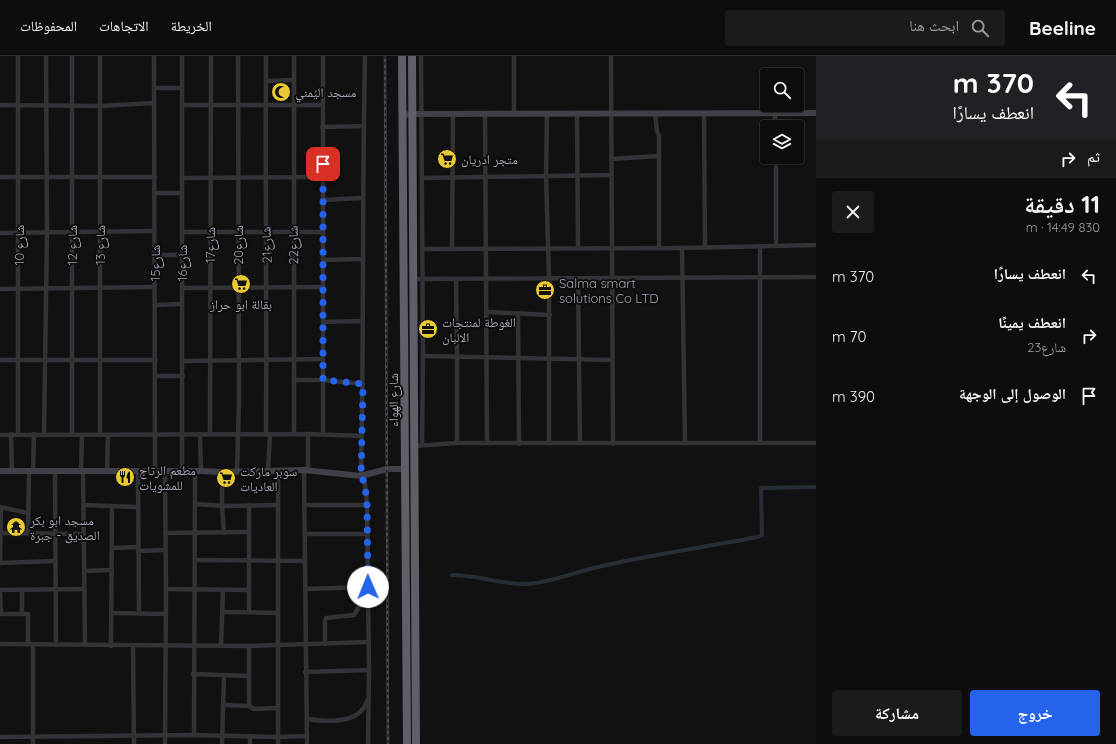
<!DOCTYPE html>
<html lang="ar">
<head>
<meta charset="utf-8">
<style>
  :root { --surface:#0d0d0e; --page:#1b1b1c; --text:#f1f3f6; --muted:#9a9c9e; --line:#2d2d2e; --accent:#2563eb }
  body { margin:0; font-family:Quicksand,"Noto Naskh Arabic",sans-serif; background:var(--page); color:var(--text); direction:rtl; height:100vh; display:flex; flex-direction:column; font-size:15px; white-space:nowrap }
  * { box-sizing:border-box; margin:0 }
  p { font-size:13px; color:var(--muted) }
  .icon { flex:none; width:22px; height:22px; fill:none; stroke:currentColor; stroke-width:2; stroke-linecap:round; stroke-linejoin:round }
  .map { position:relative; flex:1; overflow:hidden; direction:ltr }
  .drawer { display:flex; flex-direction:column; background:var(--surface); width:300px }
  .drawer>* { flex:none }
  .hud { background:#202124; color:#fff; overflow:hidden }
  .tools { position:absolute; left:760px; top:12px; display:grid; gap:8px }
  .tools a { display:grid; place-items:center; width:44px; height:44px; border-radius:4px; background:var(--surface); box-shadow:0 1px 3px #0004,0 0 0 1px var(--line); font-size:20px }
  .pin { position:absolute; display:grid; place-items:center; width:34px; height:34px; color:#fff; margin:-17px; border-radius:8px; box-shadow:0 2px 6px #0006 }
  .me { position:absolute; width:44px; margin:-22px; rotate:359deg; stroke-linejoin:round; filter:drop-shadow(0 0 3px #0008) }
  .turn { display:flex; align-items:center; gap:14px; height:84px; padding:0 16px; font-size:18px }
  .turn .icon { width:52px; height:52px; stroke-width:2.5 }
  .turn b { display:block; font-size:28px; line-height:34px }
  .then { display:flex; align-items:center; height:38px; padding:0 16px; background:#0003; gap:8px; font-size:15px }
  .round { display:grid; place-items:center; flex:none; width:42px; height:42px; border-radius:4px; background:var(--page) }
  .headline { display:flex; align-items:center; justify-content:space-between; height:68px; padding:0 16px }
  h1 { font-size:24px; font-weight:700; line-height:30px }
  .primary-button { display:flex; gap:8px; margin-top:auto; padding:8px 16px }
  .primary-button a { flex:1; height:46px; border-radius:4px; background:var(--accent); color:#fff; font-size:16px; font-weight:700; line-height:46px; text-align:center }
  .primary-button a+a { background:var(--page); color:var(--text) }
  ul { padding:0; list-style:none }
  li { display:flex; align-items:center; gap:12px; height:60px; padding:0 16px }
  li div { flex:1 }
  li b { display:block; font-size:15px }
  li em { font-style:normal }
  header { display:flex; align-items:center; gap:24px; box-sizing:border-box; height:56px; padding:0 20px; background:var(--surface); border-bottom:1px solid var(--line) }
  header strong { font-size:19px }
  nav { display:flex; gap:22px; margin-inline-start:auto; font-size:14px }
  .search { width:280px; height:36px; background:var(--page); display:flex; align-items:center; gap:10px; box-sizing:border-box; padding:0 14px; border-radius:4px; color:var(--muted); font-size:15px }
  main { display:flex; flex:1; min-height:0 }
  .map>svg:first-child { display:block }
</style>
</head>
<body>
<header>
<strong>Beeline</strong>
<div class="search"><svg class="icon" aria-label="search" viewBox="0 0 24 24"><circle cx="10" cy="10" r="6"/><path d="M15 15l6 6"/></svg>ابحث هنا</div>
<nav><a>الخريطة</a><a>الاتجاهات</a><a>المحفوظات</a></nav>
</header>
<main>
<section class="drawer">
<div class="hud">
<div class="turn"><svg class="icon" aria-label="left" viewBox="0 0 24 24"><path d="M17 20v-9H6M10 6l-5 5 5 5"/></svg><div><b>370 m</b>انعطف يسارًا</div></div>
<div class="then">ثم<svg class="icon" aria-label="right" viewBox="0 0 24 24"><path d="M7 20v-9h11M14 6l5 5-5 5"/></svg></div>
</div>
<div class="headline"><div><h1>11 دقيقة</h1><p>830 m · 14:49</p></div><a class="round"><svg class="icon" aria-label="close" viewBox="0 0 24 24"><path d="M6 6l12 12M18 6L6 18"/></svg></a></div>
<ul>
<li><svg class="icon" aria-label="left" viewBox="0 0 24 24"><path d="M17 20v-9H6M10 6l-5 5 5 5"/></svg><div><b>انعطف يسارًا</b></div><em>370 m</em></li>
<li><svg class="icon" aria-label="right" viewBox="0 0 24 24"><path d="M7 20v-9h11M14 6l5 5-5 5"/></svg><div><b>انعطف يمينًا</b><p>شارع23</p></div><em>70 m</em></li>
<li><svg class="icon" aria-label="arrive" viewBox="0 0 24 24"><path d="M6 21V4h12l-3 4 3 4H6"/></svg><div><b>الوصول إلى الوجهة</b></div><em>390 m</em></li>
</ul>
<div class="primary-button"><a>خروج</a><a>مشاركة</a></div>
</section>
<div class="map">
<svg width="816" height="688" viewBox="0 0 816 688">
  <rect width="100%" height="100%" fill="#111112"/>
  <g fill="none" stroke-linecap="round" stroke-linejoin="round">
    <path stroke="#282d35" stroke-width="4" d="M452,519C478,519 503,529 528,528C553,526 578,515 602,510C654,498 706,491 758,481L762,479L761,432L816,431"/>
  </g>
  <polygon fill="#3b3b3f" stroke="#2c2b2e" points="282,28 288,40 282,42 281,39 279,41 274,32"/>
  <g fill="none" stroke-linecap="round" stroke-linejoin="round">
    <g stroke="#323237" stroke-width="4.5">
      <polyline points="72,0 72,378"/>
      <polyline points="154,0 155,415"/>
      <path d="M266,0C265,126 267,252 266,378"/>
      <polyline points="323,0 323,378"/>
      <path d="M365,0C362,140 364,280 361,420L365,428L367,449L369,614L368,688"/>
      <polyline points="421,0 423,300 422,388"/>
      <polyline points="514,0 514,57"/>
      <polyline points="611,0 613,388"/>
      <polyline points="266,25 294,24"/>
      <polyline points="154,32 182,32"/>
      <polyline points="0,49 100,50 154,47"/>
      <polyline points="183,49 322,49"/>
      <polyline points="485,57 487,387"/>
      <polyline points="547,57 546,120 549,222 549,387"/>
      <polyline points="577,57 578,192"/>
      <polyline points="655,57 657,75 659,80 659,192"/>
      <polyline points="704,57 705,191"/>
      <polyline points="775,57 775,71"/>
      <polyline points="322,71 364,70"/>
      <polyline points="776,101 776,190"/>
      <polyline points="611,103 659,100"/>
      <polyline points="0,121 155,121"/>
      <polyline points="182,122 323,121"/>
      <polyline points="422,122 611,119"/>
      <polyline points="155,137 182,137"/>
      <polyline points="323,144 362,142"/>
      <polyline points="182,176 323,176"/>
      <polyline points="0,177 155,175"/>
      <polyline points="760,190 760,386"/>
      <polyline points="452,192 453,58"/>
      <polyline points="682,192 685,387"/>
      <polyline points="422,193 682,192 816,189"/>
      <polyline points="155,199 182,199"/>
      <polyline points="323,204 362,203"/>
      <polyline points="578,222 580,387"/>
      <polyline points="413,223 816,221"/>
      <polyline points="456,223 457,301 457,387"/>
      <polyline points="182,232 323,231"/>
      <polyline points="0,233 155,231"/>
      <polyline points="155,249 182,248"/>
      <polyline points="487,256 550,259"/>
      <polyline points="518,257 519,388"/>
      <polyline points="323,266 363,265"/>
      <polyline points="423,300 611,304"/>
      <polyline points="0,304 156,304"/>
      <polyline points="183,305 323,303"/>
      <polyline points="155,320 183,320"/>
      <polyline points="294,324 323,324 363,328"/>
      <polyline points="11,378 12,415"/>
      <polyline points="18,378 18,0"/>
      <polyline points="44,378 47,176 46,0"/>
      <polyline points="200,378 201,415"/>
      <polyline points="210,378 211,0"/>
      <polyline points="294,378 294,0"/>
      <polyline points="0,379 308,378 362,380"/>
      <polyline points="100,379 100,0"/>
      <polyline points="414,390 457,387 816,387"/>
      <polyline points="81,414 82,379"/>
      <polyline points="83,414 85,589"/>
      <polyline points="107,414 108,379"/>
      <polyline points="278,414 278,688"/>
      <polyline points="304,414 307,688"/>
      <polyline points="33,415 34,378"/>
      <polyline points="55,415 56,589"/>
      <polyline points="138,415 139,557"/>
      <polyline points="182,415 182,0"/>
      <polyline points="268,415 270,378"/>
      <polyline points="308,415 308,378"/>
      <polyline points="222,416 222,451 224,477"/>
      <polyline points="237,416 239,345 238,0"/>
      <polyline points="195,448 225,450 277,449"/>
      <polyline points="83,449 137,451"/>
      <polyline points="249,449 249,556"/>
      <polyline points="304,449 367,449"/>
      <polyline points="0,451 28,457"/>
      <polyline points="1,477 83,478"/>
      <polyline points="28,477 29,415"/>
      <polyline points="165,477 249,476"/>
      <polyline points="304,478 367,478"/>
      <polyline points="112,492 138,491"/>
      <polyline points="138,495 165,494"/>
      <polyline points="0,503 1,451"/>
      <polyline points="195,504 305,505"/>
      <polyline points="0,507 55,505"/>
      <polyline points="84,515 112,514"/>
      <polyline points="166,533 248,534"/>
      <polyline points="305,533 368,531"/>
      <polyline points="0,534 83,533"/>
      <polyline points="22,535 22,557"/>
      <polyline points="0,538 1,558"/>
      <polyline points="222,556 277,557"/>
      <polyline points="111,557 166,558"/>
      <polyline points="0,558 28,558 28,588"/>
      <polyline points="0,588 249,590 369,586"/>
      <polyline points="325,588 325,565 326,562 354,559 363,544 368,541"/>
      <polyline points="221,589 223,534"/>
      <polyline points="111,590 112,450"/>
      <polyline points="133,590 134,688"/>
      <polyline points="249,590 249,650"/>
      <polyline points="305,616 369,614"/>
      <polyline points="193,618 249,620"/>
      <polyline points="223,649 249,650 254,653 278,652"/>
      <path d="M307,663C327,666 360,668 367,645"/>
      <polyline points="194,679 195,415"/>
      <polyline points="0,681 194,679 278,681 307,680"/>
      <polyline points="33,688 33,589"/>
      <polyline points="165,688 166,533 165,415"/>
      <polyline points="222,688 224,619"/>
      <polyline points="250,688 250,680"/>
    </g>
    <g stroke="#404147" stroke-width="6">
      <polyline points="403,59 413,58 816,57"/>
      <polyline points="0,415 201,415 222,416 304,414 361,420 387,413 405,413"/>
    </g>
    <g stroke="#5e5f68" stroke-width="8">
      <polyline points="402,0 407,688"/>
      <polyline points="412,0 416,688"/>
    </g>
    <g stroke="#4b4c52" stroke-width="2.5">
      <polyline id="rail" points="385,0 388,688"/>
    </g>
    <use href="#rail" stroke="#0c0c0d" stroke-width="1" stroke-dasharray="3" stroke-linecap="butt"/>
  </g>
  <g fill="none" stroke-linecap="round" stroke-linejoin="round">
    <polyline stroke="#2563eb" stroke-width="7" stroke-dasharray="0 12.6" points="323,108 323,324 363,328 361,420 365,428 367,449 368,531"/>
  </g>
  <defs>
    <g id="mosque-disc" transform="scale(1)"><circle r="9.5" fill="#e9ca33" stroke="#0c0c0d"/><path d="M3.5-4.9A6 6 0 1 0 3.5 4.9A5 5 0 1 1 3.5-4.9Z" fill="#111"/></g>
    <g id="supermarket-disc" transform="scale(1)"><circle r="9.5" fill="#e9ca33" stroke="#0c0c0d"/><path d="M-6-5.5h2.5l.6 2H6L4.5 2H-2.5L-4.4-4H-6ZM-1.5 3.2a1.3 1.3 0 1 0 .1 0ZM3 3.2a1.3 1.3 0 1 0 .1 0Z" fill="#111"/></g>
    <g id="office-disc" transform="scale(1)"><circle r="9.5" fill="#e9ca33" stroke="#0c0c0d"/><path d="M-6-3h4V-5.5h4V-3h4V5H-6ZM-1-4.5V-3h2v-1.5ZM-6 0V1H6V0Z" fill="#111"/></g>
    <g id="restaurant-disc" transform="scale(1)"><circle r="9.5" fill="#e9ca33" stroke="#0c0c0d"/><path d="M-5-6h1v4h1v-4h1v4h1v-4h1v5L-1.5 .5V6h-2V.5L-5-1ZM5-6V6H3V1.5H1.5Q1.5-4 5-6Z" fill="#111"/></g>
    <g id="temple-disc" transform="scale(1)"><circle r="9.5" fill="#e9ca33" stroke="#0c0c0d"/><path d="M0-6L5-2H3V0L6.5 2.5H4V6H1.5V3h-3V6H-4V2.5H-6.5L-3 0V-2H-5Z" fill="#111"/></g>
  </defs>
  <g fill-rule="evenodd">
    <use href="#mosque-disc" x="281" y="36"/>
    <use href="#supermarket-disc" x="447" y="103"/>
    <use href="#supermarket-disc" x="241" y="228"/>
    <use href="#office-disc" x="545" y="234"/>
    <use href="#office-disc" x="428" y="273"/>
    <use href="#restaurant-disc" x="125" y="421"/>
    <use href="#supermarket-disc" x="226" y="422"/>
    <use href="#temple-disc" x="16" y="471"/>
  </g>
  <g text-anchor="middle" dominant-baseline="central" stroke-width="3.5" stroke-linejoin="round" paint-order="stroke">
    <g font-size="13" fill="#a3a5b2" stroke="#0c0c0d" text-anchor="start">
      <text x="295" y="36">مسجد اليُمني</text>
      <text x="461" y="103">متجر ادريان</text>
      <text x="559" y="227">Salma smart<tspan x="559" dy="15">solutions Co LTD</tspan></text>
      <text x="241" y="248" text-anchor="middle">بقالة ابو حراز</text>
      <text x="442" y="266">الغوطة لمنتجات<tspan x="442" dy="15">الالبان</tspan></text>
      <text x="139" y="414">مطعم الرتاج<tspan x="139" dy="15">للمشويات</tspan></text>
      <text x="240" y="415">سوبر ماركت<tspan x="240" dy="15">العاديات</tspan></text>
      <text x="30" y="464">مسجد ابو بكر<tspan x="30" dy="15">الصديق - جبرة</tspan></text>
    </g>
    <g font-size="13" fill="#a3a5b2" stroke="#0c0c0d">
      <text transform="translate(19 189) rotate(-90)">شارع 10</text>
      <text transform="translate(72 189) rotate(-90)">شارع 12</text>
      <text transform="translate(100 189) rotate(-90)">شارع 13</text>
      <text transform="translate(210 189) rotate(-90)">شارع17</text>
      <text transform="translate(238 189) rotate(-90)">شارع20</text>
      <text transform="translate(266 189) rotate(-92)">شارع21</text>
      <text transform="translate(293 189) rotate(-91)">شارع22</text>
      <text transform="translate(155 207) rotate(-90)">شارع15</text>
      <text transform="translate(182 207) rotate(-90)">شارع16</text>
      <text transform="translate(393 344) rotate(-90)">شارع الهواء</text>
    </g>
  </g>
</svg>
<div class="tools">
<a><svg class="icon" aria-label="search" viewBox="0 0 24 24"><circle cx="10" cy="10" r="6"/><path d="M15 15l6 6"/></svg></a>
<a><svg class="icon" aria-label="layers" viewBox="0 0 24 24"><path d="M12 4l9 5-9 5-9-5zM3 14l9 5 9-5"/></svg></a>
</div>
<div class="pin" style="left:323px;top:108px;background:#d93025"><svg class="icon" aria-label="arrive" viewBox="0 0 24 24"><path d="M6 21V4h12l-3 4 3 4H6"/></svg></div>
<svg class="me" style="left:368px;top:531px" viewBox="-20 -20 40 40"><circle r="19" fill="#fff"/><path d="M0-13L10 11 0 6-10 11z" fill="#2563eb"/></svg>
</div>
</main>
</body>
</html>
